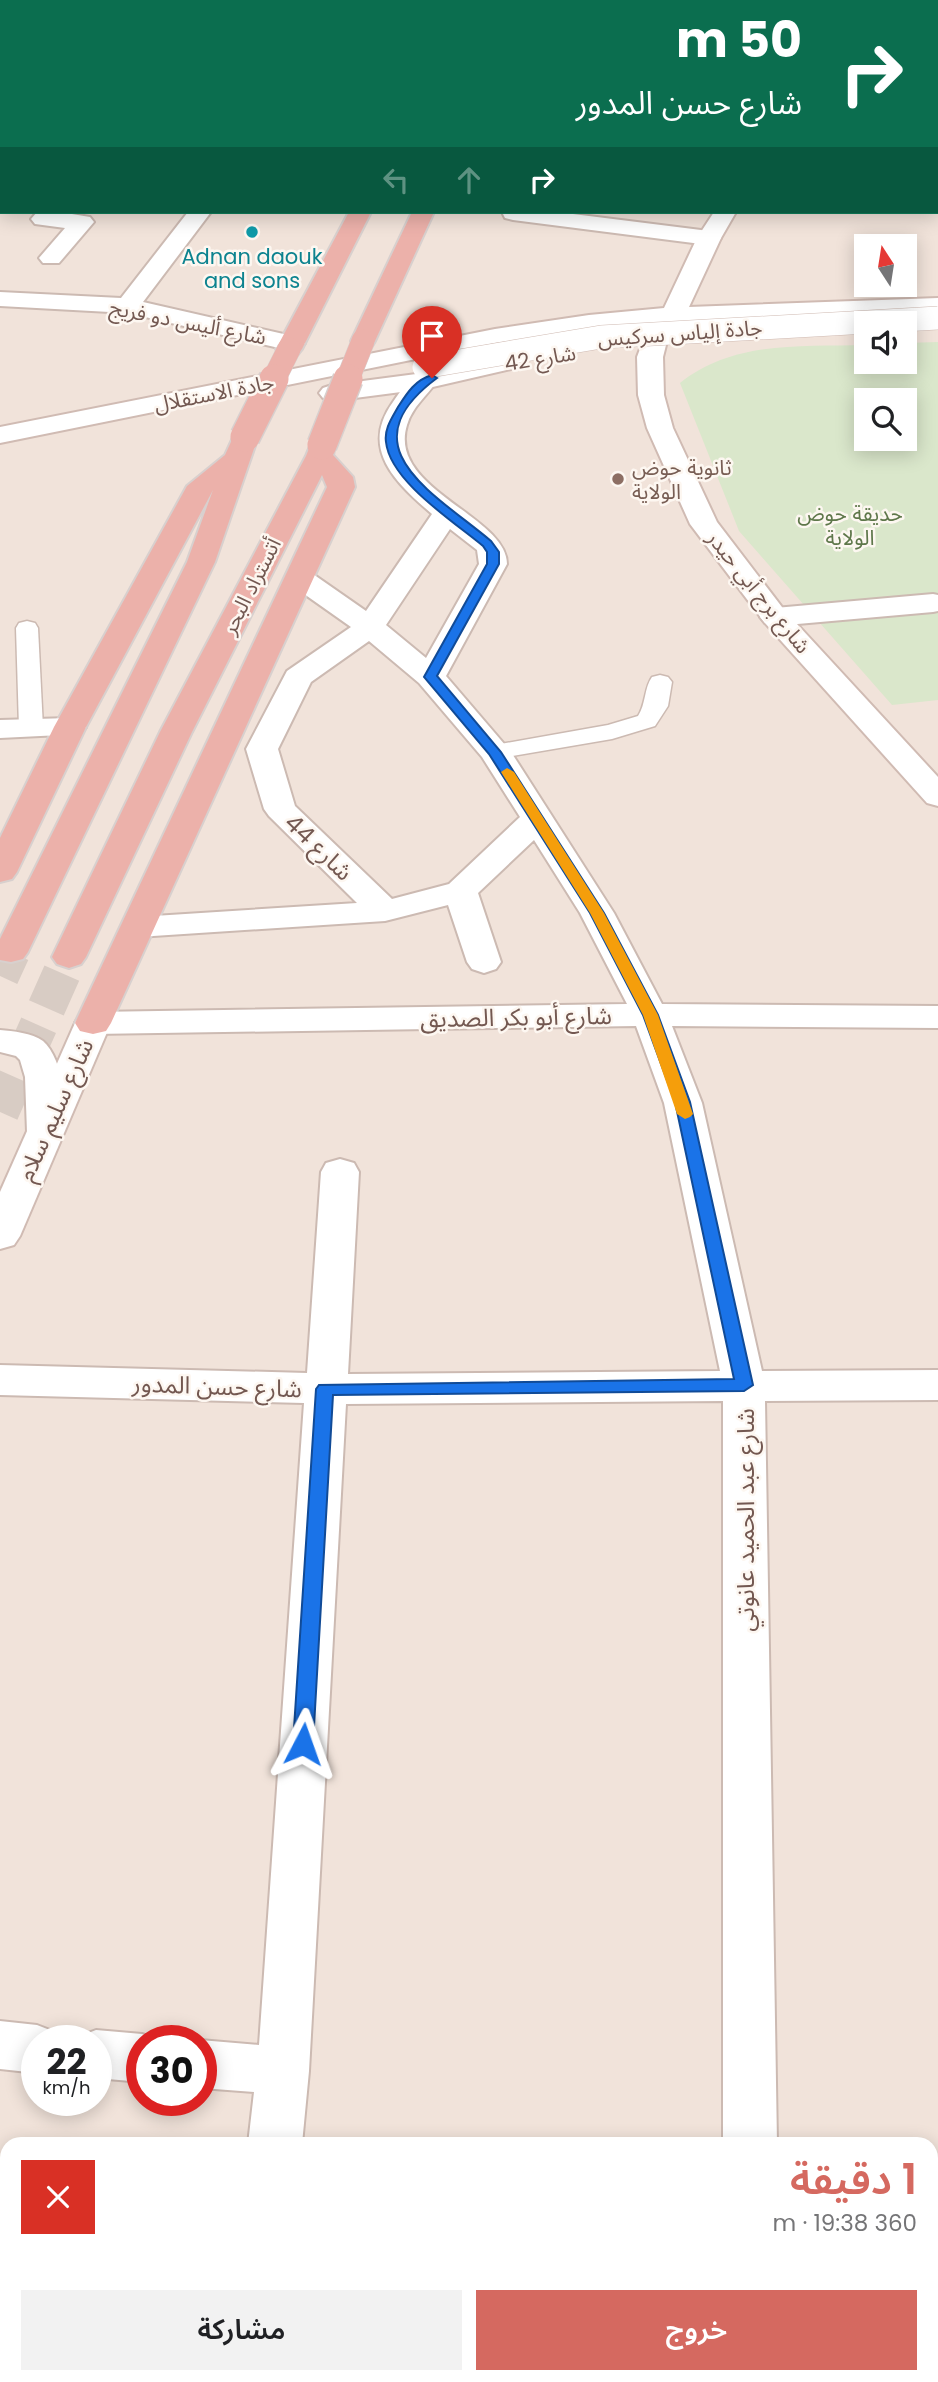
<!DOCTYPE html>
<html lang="ar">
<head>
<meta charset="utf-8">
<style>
  :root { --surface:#fff; --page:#f2f2f2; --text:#202124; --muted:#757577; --accent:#d56960 }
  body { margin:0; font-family:Poppins,"Noto Sans Arabic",sans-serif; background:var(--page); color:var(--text); direction:rtl; height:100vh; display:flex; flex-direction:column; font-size:26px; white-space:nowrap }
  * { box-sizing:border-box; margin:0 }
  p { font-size:23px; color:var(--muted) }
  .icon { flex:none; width:38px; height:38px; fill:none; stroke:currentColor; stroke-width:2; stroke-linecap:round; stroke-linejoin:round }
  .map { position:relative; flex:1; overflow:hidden; direction:ltr }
  .panel { position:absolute; left:0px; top:2137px; width:938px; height:247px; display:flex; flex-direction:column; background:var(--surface); border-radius:21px 21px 0 0; box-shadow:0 4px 18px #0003; direction:rtl }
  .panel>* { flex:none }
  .hud { position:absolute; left:0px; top:0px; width:938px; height:214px; box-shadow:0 4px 18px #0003; direction:rtl; background:#0b6e4f; color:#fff; overflow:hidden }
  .needle { width:46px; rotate:348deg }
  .tools { position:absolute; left:854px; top:234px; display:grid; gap:14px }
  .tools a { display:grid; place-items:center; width:63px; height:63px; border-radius:0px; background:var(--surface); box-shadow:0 4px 18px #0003; font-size:35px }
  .speed { position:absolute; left:21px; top:2025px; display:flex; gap:14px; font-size:35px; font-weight:700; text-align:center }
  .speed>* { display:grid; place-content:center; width:91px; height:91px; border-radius:50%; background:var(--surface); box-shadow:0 4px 18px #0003; line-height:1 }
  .speed small { font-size:18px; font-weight:400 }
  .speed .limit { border:10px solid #d22; background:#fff; color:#111 }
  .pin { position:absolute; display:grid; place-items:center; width:60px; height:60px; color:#fff; margin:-72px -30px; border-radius:50% 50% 50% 0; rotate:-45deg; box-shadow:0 0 7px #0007 }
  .pin .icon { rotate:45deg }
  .me { position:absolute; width:77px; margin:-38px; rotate:4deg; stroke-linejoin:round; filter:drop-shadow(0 0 5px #0008) }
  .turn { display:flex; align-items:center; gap:24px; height:147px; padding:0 21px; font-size:32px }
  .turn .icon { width:91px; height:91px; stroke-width:2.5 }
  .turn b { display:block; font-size:49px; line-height:60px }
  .lanes { display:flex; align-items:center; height:66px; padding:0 21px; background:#0003; justify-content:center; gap:35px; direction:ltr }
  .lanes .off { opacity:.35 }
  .round { display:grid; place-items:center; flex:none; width:74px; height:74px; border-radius:0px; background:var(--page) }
  .headline { display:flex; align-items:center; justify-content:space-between; height:119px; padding:0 21px }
  h1 { font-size:42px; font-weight:600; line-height:52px; color:var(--accent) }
  .cta { display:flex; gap:14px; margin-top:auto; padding:14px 21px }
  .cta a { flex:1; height:80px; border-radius:0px; background:var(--accent); color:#fff; font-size:28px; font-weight:600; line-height:80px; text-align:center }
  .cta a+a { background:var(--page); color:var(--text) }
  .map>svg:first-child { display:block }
</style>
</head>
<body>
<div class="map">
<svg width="938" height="2382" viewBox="0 0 938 2382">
  <rect width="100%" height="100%" fill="#faf2eb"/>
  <path fill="#f1e3da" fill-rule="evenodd" d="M0,0H938V2382H0ZM2,2H936V212H2ZM866,247H905V285H866ZM866,324H905V362H866ZM866,401H905V439H866ZM37,2040H96V2100H37ZM142,2040H201V2100H142ZM7,2144H931V2376H7Z"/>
  <path fill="#dae7cb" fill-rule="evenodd" d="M938,342V700L892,705L739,531L680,383C734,340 801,347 866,345V362H905V343ZM866,401H905V439H866Z"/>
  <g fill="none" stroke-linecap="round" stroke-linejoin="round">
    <g stroke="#d8ccc4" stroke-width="38" stroke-dasharray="38 19" stroke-linecap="butt">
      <polyline points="0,976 11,952"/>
      <polyline points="0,1112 69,957"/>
    </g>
    <g stroke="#ccbab2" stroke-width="3">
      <g id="lane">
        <polygon points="27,621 35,623 38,628 43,728 40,733 31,735 22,733 19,728 16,628 19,623"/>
        <path d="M660,675L668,677L672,682L668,706L655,726L612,739L495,759L486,757L483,752L486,747L495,745L608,725L638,716C646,704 644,688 652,677Z"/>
      </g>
    </g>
    <g stroke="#ccbab2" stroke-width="4">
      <g id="street">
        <polygon points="186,0 206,0 184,2"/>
        <rect x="0" y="17" width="2" height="12"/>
        <rect x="936" y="18" width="2" height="12"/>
        <rect x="936" y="49" width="2" height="12"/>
        <rect x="0" y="114" width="2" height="12"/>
        <rect x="936" y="163" width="2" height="14"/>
        <polygon points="2,183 2,197 0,198 0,184"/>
        <polygon points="37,212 60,212 90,217 94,222 59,263 43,263 39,258 65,228 35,224 31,219"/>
        <polygon points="188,212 211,212 143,302 301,338 305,343 301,348 292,351 128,313 0,306 0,292 121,298"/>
        <polygon points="502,212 557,212 709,231 717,233 721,238 717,243 709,245 513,220 505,218"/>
        <path d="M424,373L433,376L437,381C427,396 412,407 407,425C387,489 507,516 507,564L446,676L511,752L614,913L662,1004L938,1006V1028L672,1026L702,1103L762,1371L938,1370V1400L765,1401L777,2144H723V1401L346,1404L309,2071L302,2144H248L254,2092L201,2088L200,2040L259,2045L304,1403L0,1395V1365L307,1373L321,1172L326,1163L340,1159L354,1163L359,1172L348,1374L720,1371L664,1103L636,1026L93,1034L80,1031L75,1023L80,1015L93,1012L627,1004L580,913L534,840L478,893L501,962L496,969L484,973L472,969L467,962L448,905L385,921L138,937L126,934L121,927L126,920L138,917L357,903L269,816L264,809L246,749L287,671L351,627L290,584L286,578L290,572L300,569L310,572L366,611L432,514C396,483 359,449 393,402C401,390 410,377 424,373ZM450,529L477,550L479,564L426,658L386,625ZM369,641L419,683L482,757L520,817L449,884L392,899L295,806L278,749L311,682Z"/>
        <polygon points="933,594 938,595 938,611 933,612 775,626 765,623 760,617 765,611 775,608"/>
        <polygon points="70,718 81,720 86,727 81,734 0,738 0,720"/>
        <path d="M0,1030C13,1031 32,1033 43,1041C63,1058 73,1120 59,1141L46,1144L33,1141L27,1132L25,1077L20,1060L16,1056L0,1052Z"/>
        <polygon points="0,2021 37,2025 55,2032 59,2040 37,2040 37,2073 0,2069"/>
        <polygon points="96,2030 142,2034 159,2040 142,2040 142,2082 96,2078 96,2040 76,2040 78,2037"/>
        <polygon points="220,2376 278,2376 277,2382 219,2382"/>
        <rect x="722" y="2376" width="58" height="6"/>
      </g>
    </g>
    <g stroke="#d0bbb3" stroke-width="4">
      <g id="secondary">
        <rect x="789" y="0" width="20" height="2"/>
        <polygon points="714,212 736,212 721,238 689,307 938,298 938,312 680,322 667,341 663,357 664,395 673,428 717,522 785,611 938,777 938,806 927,803 765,623 690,524 647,428 638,395 637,357 643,341 654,324 589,329 495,343 0,443 0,427 495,329 589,315 664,308 697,238"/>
        <polygon points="511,354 520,357 524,362 520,367 424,389 332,401 323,398 319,393 323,388 332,385 424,373"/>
        <polygon points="93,1012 106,1015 111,1023 20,1236 14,1245 0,1249 0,1192 75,1023 80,1015"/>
      </g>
    </g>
    <g stroke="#d8d0ce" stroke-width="4">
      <g id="highway">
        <polygon points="451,0 471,0 450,2"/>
        <polygon points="521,0 541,0 520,2"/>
        <polygon points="349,212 371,212 302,349 298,354 289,357 280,354 276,349"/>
        <polygon points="412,212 434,212 375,341 372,346 363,348 354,346 351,341"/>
        <polygon points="245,429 254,431 258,437 215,562 28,952 23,959 11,962 0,960 0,939 187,562 213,490 86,727 17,872 12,879 0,882 0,838 54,727 187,486 225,455 236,431"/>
        <polygon points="322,437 331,439 335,445 333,455 353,477 355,487 111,1023 106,1031 93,1034 80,1031 75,1023 327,487 322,475 192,732 86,957 81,964 69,968 57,964 52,957 160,732 306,456 313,439"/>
      </g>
    </g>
    <use href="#lane" fill="#fff" fill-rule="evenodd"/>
    <use href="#street" fill="#fff" fill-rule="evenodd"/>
    <use href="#secondary" fill="#fff" fill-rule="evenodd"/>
    <use href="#highway" fill="#ecb1aa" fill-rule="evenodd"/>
    <g stroke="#d0bbb3" stroke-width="24" stroke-linecap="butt">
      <polyline id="secondary-bridge" points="424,367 601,337 938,318"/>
    </g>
    <g stroke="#d8d0ce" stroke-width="24" stroke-linecap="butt">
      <g id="highway-bridge-far1">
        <polyline points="273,381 289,349"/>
        <polyline points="347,381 363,341"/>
      </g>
    </g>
    <g stroke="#d8d0ce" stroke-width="32" stroke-linecap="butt">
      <g id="highway-bridge">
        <polyline points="245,437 274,379"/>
        <polyline points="322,445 348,379"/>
      </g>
    </g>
    <use href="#secondary-bridge" stroke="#fff" stroke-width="23"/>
    <use href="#highway-bridge-far1" stroke="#ecb1aa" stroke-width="23"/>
    <use href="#highway-bridge" stroke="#ecb1aa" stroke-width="29"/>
  </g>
  <path fill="#1a73e8" stroke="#114b97" stroke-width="2" d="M432,375L437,378C344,447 434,493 491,541L499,552V564L437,676L501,752L604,913L658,1015L690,1102L753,1385L744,1391L333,1395L313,1744L310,1749L303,1752L296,1749L293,1744L316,1389L319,1385L734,1379L675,1102L643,1015L590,913L489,754L424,677L487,564V552L483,546C453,521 390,481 386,442C384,429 392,418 398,407C407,393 415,380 432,375Z"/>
  <polygon fill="#f59e0b" points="507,768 514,772 604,913 658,1015 693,1114 690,1117 685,1119 677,1114 643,1015 590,913 501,772"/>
  <circle fill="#0f9aa8" stroke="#fdf7f1" stroke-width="2.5" cx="252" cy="232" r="7"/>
  <circle fill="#8d6e63" stroke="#fdf7f1" stroke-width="2.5" cx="618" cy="479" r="7"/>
  <g text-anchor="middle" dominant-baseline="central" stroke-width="5" stroke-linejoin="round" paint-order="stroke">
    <g font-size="21" fill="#0d838f" stroke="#fdf7f1">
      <text x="252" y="256">Adnan daouk<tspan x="252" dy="24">and sons</tspan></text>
    </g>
    <g font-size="21" fill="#735851" stroke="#fdf7f1">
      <text transform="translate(188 322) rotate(11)">شارع أليس دو فريج</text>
      <text transform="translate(680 333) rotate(-4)">جادة إلياس سركيس</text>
      <text transform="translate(540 358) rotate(-9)">شارع 42</text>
      <text transform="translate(214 393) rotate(-11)">جادة الاستقلال</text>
      <text transform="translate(251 586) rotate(-63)">أتستراد البحر</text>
      <text transform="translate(759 592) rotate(51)">شارع برج أبي حيدر</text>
    </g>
    <g font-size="21" fill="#785e54" stroke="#fdf7f1" text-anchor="start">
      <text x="632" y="467">ثانوية حوض<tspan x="632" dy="24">الولاية</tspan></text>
    </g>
    <g font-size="21" fill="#5e774a" stroke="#fdf7f1">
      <text x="850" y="513">حديقة حوض<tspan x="850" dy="24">الولاية</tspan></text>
    </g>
    <g font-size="24" fill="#735851" stroke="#fdf7f1">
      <text transform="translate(319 847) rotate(44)">شارع 44</text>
      <text transform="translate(516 1017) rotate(-1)">شارع أبو بكر الصديق</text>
      <text transform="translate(55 1110) rotate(-66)">شارع سليم سلام</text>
      <text transform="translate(217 1386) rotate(2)">شارع حسن المدور</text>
      <text transform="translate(745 1520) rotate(-90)">شارع عبد الحميد عانوتي</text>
    </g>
  </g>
</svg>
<div class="tools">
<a><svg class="needle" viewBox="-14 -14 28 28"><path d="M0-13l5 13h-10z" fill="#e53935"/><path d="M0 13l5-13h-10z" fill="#757577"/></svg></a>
<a><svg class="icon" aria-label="sound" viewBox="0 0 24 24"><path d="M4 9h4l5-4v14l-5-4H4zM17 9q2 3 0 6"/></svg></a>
<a><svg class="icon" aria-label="search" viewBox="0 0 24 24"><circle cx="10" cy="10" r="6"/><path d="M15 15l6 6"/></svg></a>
</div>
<div class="speed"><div>22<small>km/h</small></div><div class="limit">30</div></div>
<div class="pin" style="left:432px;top:378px;background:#d93025"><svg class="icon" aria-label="arrive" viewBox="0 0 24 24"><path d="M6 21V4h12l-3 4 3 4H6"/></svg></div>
<svg class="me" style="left:303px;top:1744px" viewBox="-20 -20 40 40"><path d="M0-17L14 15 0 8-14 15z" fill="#1a73e8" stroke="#fff" stroke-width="4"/></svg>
<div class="hud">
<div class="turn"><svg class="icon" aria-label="right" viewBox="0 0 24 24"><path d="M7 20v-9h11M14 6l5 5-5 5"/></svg><div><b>50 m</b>شارع حسن المدور</div></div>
<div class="lanes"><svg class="icon off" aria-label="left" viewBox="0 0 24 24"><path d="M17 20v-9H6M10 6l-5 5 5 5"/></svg><svg class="icon off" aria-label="ahead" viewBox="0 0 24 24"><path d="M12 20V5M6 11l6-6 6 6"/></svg><svg class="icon" aria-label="right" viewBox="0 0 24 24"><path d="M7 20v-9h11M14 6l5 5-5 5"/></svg></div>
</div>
<section class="panel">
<div class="headline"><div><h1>1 دقيقة</h1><p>360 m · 19:38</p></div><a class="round" style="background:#d93025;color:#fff"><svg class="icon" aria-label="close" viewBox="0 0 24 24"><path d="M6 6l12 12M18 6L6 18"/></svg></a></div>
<div class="cta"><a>خروج</a><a>مشاركة</a></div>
</section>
</div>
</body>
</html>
